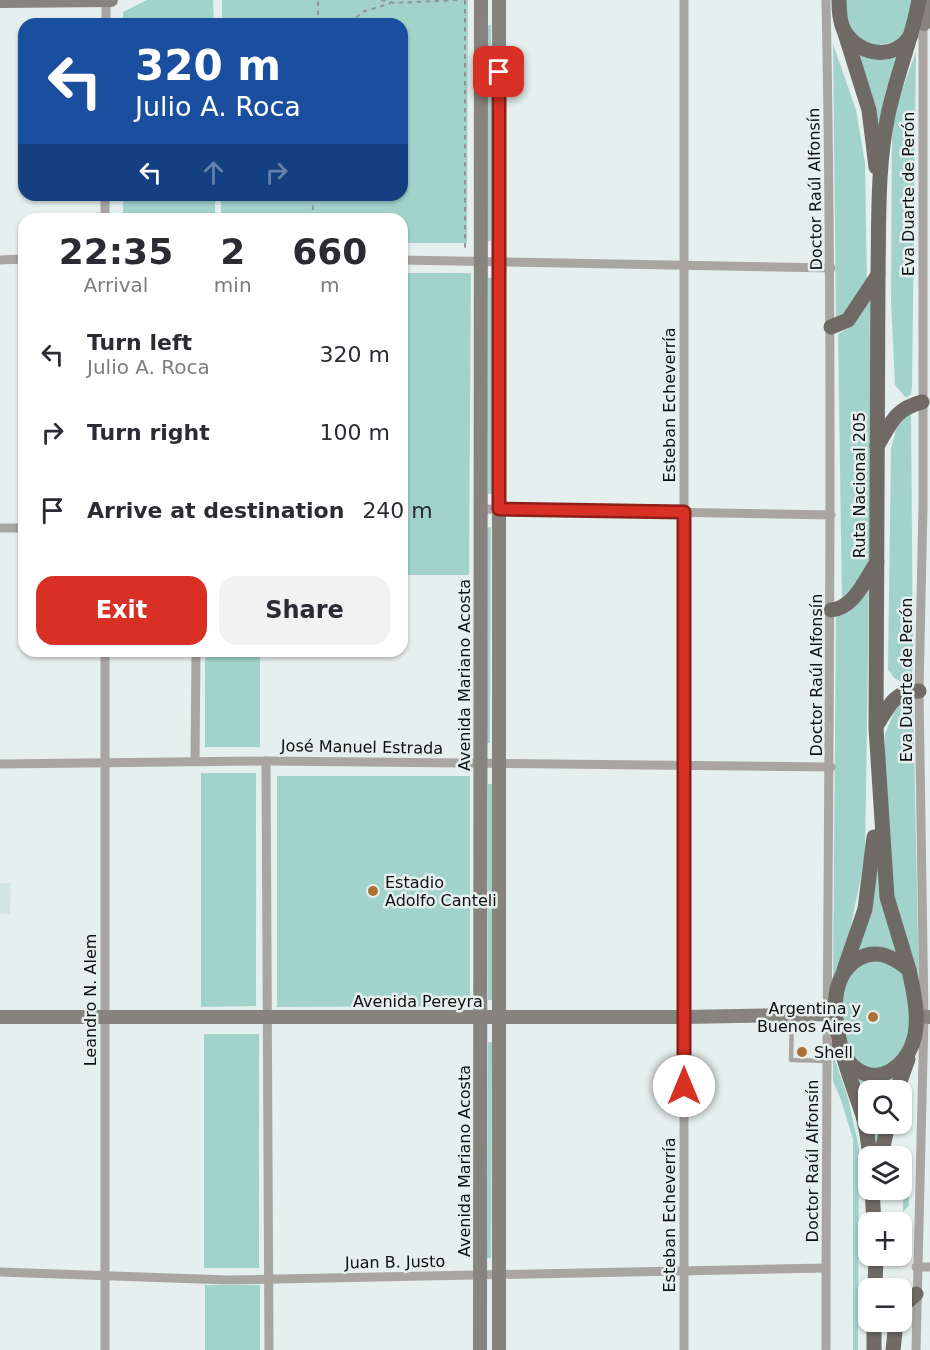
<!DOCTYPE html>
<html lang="en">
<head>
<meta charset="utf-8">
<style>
  :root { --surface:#fff; --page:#f2f2f3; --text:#2b2b33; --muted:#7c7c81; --accent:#d93025 }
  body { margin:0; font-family:"DejaVu Sans",sans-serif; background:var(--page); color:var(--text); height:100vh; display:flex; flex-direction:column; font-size:22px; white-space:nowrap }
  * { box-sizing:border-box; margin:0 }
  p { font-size:20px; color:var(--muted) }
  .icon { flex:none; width:33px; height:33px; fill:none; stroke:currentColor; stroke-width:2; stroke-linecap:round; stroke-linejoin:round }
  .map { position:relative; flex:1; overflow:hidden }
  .side { position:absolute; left:18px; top:213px; width:390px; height:444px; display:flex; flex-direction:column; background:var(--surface); border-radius:18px; box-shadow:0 2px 4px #0004 }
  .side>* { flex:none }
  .banner { position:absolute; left:18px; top:18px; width:390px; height:183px; border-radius:18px; box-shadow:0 2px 4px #0004; background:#1a4fa0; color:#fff; overflow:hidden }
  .fabs { position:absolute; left:858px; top:1080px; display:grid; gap:12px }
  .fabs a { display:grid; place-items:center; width:54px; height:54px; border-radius:12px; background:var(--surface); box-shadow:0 2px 4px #0004; font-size:30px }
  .pin { position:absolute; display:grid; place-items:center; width:51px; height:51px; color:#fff; margin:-26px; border-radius:12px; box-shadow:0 3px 9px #0006 }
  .me { position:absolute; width:66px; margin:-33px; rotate:0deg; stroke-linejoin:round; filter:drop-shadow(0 0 4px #0008) }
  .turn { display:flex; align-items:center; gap:21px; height:126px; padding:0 18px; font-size:27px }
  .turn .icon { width:78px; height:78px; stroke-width:2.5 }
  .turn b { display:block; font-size:42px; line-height:51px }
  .lanes { display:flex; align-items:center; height:57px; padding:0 18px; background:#0003; justify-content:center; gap:30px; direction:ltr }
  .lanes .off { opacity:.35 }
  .eta { display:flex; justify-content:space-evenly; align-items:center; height:102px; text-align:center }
  .eta b { font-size:36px; font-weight:800; line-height:42px }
  .cta { display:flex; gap:12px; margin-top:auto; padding:12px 18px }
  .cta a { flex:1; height:69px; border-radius:18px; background:var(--accent); color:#fff; font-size:24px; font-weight:800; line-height:69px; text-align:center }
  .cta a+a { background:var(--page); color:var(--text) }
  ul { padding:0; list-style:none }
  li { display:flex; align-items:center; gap:18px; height:78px; padding:0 18px }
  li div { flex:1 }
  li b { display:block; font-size:22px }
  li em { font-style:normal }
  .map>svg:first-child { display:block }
</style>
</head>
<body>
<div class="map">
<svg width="930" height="1350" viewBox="0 0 930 1350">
  <rect width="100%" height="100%" fill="#e5efed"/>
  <polygon fill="#d2e5e2" points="0,883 11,883 10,914 0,914"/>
  <g fill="#a2d3cb">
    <polygon points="147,0 213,0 214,24 123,24 123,12"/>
    <polygon points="222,0 468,0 467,243 402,243 402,219 221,219 221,195 402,195 402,24 222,24"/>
    <path d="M844,0H915L903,38C863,56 850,38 844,0Z"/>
    <polygon points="491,25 491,241 487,242 487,26"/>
    <polygon points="833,44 856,110 865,163 867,287 846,315 836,320"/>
    <polygon points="854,49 901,53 880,150"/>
    <polygon points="916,52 912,388 911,394 906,398 895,385 891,301 892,126 898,101"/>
    <rect x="123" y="195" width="92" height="24"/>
    <polygon points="402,273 471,273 469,575 402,575"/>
    <rect x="488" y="278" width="4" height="216"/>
    <polygon points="871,297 872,557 867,572 842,602 838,334 851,327"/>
    <path d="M911,411L913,664C912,673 912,679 902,682L894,678L888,669L891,449L896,429Z"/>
    <polygon points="491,527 490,743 486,743 487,528"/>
    <polygon points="869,585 865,858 848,939 833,983 836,615"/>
    <rect x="205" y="651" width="55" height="96"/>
    <polygon points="913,694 919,989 897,920 885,823 885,734 895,710"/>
    <polygon points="201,773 256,773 256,1006 201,1007"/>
    <polygon points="277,776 470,776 470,1006 277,1007"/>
    <rect x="488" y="784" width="4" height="216"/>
    <polygon points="878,808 902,959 857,955 864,924"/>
    <path d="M873,960H883L902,972C905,981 910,993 911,1003C916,1089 836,1093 842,1005C844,982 850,969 873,960Z"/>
    <rect x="204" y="1034" width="55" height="234"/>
    <polygon points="488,1042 492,1042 491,1258 487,1258"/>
    <polygon points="833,1054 848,1098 859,1148 858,1350 853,1350 853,1139 841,1100 833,1081"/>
    <polygon points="853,1073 894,1076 893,1090 868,1090 868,1124 884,1124 878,1156"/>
    <polygon points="903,1164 908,1167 909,1205 903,1212"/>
    <rect x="205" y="1285" width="55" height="65"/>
  </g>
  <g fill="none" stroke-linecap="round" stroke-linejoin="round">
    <g stroke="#8f9695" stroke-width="2" stroke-dasharray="4.5 4.5" stroke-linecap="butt">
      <polyline points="381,0 394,3 458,0"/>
      <polyline points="465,0 465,252"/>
      <polyline points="318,24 318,0"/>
      <polyline points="350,24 362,12 391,3"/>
      <polyline points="313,219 313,195"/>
    </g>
    <polyline stroke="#a8a5a3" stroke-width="4.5" points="792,1017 791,1060 826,1061"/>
    <g stroke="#a8a5a3" stroke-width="9">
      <polyline points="106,24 106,0"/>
      <polyline points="105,219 105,195"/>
      <polyline points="0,260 24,259"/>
      <polyline points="402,260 831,268"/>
      <polyline points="480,509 831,515"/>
      <polyline points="0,528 24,528"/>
      <polyline points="195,761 196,651"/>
      <polyline points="266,761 269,1350"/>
      <polyline points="0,764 266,761 831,767"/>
      <polyline points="916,1267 930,1267"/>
      <polyline points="0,1272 228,1280 826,1268"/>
      <polyline points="105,1350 105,651"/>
      <polyline points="684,1350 684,0"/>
      <path d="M826,1350C826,900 835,450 826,0"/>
      <polyline points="916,1350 924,1017 919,691 923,507 923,21"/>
    </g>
    <g stroke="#87837f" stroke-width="14">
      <polyline points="0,1 111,0"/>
      <polyline points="924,24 924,9 930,1"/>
      <polyline points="916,1016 930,1017"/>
      <polyline points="0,1017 684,1017 836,1014"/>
      <polyline points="480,1350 481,0"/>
      <polyline points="499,1350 499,0"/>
    </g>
    <g stroke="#6f6a66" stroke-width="15">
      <path d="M839,0C839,10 840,24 845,32C860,56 895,61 911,35"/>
      <polyline points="844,30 869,110 876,167"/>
      <polyline points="831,327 848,320 878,275"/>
      <path d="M877,446C891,423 895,409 922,402"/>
      <path d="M831,610C854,608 865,580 877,562"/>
      <path d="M877,725C889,705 895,691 919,691"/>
      <polyline points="844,970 865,909 874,837"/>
      <path d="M909,970L887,897L876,728L878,275C879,223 877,166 888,115C896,76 912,39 919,0"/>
      <path d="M839,1044C844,1054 848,1064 858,1070C880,1085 904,1066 912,1045C921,1022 914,993 909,970C895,958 878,948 860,958C809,985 851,1077 863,1116C867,1129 868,1143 870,1156"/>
      <polyline points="897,1090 908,1059"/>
      <polyline points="881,1156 888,1124"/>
      <polyline points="872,1190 874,1222"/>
      <polyline points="875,1288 876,1256"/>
      <polyline points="902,1306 916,1294"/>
      <polyline points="874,1350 874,1322"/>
      <polyline points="893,1350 896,1322"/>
    </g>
  </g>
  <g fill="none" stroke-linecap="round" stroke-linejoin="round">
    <g stroke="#8d1f18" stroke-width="15">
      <polyline id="route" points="499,72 499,509 684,512 684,1086"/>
    </g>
    <use href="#route" stroke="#d93025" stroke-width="10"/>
  </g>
  <g fill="#ad7034" stroke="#e5efed" stroke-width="2">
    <circle cx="373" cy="891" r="6"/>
    <circle cx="873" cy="1017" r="6"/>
    <circle cx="802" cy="1052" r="6"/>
  </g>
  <g text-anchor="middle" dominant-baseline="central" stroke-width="5" stroke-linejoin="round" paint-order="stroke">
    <g font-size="16" fill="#0e1111" stroke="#e5efed">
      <text transform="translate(815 189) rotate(-91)">Doctor Raúl Alfonsín</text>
      <text transform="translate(908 194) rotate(-90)">Eva Duarte de Perón</text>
      <text transform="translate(669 405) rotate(-90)">Esteban Echeverría</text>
      <text transform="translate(859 485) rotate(-90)">Ruta Nacional 205</text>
      <text transform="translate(464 675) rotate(-90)">Avenida Mariano Acosta</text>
      <text transform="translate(816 675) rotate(-90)">Doctor Raúl Alfonsín</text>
      <text transform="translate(906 680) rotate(-90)">Eva Duarte de Perón</text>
      <text transform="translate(362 747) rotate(1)">José Manuel Estrada</text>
      <text transform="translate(90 1000) rotate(-90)">Leandro N. Alem</text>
      <text x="418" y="1001">Avenida Pereyra</text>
      <text transform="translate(464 1161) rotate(-90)">Avenida Mariano Acosta</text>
      <text transform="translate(812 1161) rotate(-90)">Doctor Raúl Alfonsín</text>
      <text transform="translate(669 1215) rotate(-90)">Esteban Echeverría</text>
      <text transform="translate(395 1262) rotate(-1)">Juan B. Justo</text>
    </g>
    <g font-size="16" fill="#0e1111" stroke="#e5efed" text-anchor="start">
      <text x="385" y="882">Estadio<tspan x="385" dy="18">Adolfo Canteli</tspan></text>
      <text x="861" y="1008" text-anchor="end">Argentina y<tspan x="861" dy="18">Buenos Aires</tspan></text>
      <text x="814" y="1052">Shell</text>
    </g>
  </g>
</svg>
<div class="fabs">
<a><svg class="icon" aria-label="search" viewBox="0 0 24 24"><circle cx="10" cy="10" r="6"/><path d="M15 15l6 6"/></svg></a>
<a><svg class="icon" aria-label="layers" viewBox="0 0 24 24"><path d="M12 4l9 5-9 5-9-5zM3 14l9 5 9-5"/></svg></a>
<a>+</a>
<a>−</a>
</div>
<div class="pin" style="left:499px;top:72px;background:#d93025"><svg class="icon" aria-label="arrive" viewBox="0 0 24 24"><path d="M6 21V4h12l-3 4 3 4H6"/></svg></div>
<svg class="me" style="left:684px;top:1086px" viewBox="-20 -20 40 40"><circle r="19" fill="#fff"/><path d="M0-13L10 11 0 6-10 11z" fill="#d93025"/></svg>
<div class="banner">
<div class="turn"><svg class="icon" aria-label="left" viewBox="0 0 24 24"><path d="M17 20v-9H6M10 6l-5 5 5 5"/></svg><div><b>320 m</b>Julio A. Roca</div></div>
<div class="lanes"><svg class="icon" aria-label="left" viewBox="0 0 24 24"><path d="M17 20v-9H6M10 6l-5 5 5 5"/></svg><svg class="icon off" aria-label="ahead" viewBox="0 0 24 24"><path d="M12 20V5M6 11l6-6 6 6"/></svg><svg class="icon off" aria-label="right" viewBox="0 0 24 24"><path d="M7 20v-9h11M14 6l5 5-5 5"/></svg></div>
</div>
<section class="side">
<div class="eta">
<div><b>22:35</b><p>Arrival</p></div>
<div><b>2</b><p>min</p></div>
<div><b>660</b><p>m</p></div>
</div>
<ul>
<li><svg class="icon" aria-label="left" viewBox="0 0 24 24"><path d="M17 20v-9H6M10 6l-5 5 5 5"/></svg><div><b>Turn left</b><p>Julio A. Roca</p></div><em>320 m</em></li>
<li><svg class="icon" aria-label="right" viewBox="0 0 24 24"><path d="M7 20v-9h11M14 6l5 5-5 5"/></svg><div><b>Turn right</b></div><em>100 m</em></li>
<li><svg class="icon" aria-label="arrive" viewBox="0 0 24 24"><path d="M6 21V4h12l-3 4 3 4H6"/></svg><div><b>Arrive at destination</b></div><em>240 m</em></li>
</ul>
<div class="cta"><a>Exit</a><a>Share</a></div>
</section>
</div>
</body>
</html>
